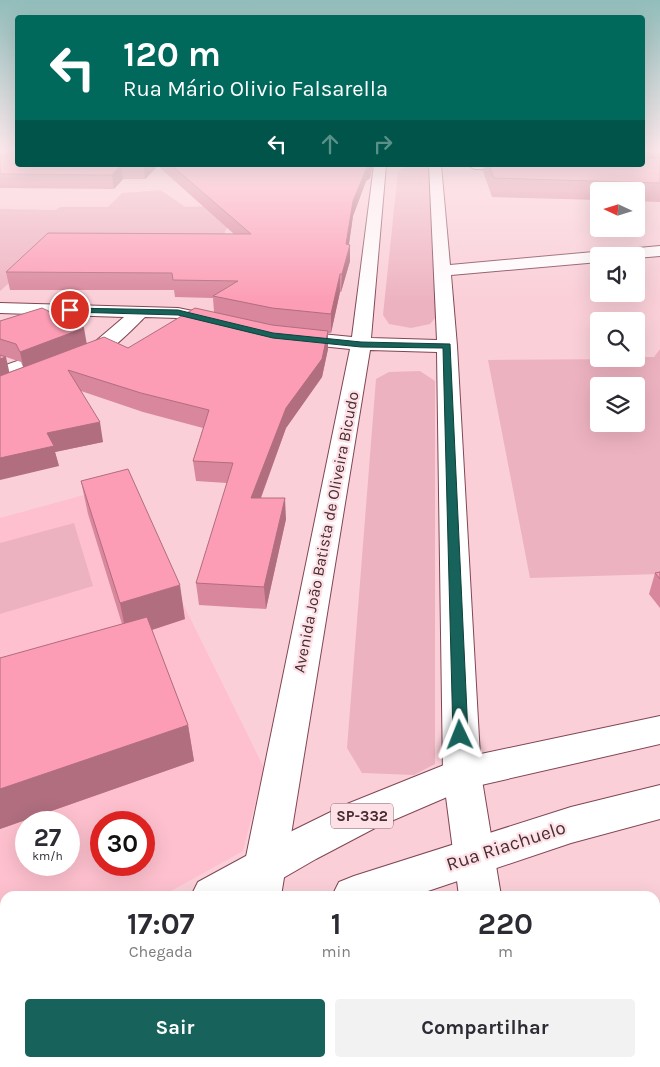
<!DOCTYPE html>
<html lang="pt">
<head>
<meta charset="utf-8">
<style>
  :root { --surface:#fff; --page:#f2f2f3; --text:#2b2b33; --muted:#7c7c81; --accent:#17625a }
  body { margin:0; font-family:Karla,sans-serif; background:var(--page); color:var(--text); height:100vh; display:flex; flex-direction:column; font-size:19px; white-space:nowrap }
  * { box-sizing:border-box; margin:0 }
  p { font-size:16px; color:var(--muted) }
  .icon { flex:none; width:28px; height:28px; fill:none; stroke:currentColor; stroke-width:2; stroke-linecap:round; stroke-linejoin:round }
  .map { position:relative; flex:1; overflow:hidden }
  .panel { position:absolute; left:0px; top:891px; width:660px; height:176px; display:flex; flex-direction:column; background:var(--surface); border-radius:15px 15px 0 0; box-shadow:0 5px 20px #0002 }
  .panel>* { flex:none }
  .banner { position:absolute; left:15px; top:15px; width:630px; height:152px; border-radius:5px; box-shadow:0 5px 20px #0002; background:#00695c; color:#fff; overflow:hidden }
  .needle { width:32px; rotate:274deg }
  .tools { position:absolute; left:590px; top:182px; display:grid; gap:10px }
  .tools a { display:grid; place-items:center; width:55px; height:55px; border-radius:5px; background:var(--surface); box-shadow:0 5px 20px #0002; font-size:25px }
  .speed { position:absolute; left:15px; top:811px; display:flex; gap:10px; font-size:25px; font-weight:700; text-align:center }
  .speed>* { display:grid; place-content:center; width:65px; height:65px; border-radius:50%; background:var(--surface); box-shadow:0 5px 20px #0002; line-height:1 }
  .speed small { font-size:12px; font-weight:400 }
  .speed .limit { border:8px solid #d22; background:#fff; color:#111 }
  .pin { position:absolute; display:grid; place-items:center; width:42px; height:42px; color:#fff; margin:-21px; border:2px solid #fff; border-radius:50%; box-shadow:0 1px 5px #0007 }
  .me { position:absolute; width:55px; margin:-28px; rotate:358deg; stroke-linejoin:round; filter:drop-shadow(0 0 4px #0008) }
  .turn { display:flex; align-items:center; gap:18px; height:105px; padding:0 25px; font-size:22px }
  .turn .icon { width:65px; height:65px; stroke-width:2.5 }
  .turn b { display:block; font-size:35px; line-height:42px }
  .lanes { display:flex; align-items:center; height:48px; padding:0 25px; background:#0003; justify-content:center; gap:25px; direction:ltr }
  .lanes .off { opacity:.35 }
  .eta { display:flex; justify-content:space-evenly; align-items:center; height:85px; text-align:center }
  .eta b { font-size:30px; font-weight:700; line-height:35px }
  .action { display:flex; gap:10px; margin-top:auto; padding:10px 25px }
  .action a { flex:1; height:58px; border-radius:5px; background:var(--accent); color:#fff; font-size:20px; font-weight:700; line-height:58px; text-align:center }
  .action a+a { background:var(--page); color:var(--text) }
  .map>svg:first-child { display:block }
</style>
</head>
<body>
<div class="map">
<svg width="660" height="1067" viewBox="0 0 660 1067">
  <rect width="100%" height="100%" fill="#facfd8"/>
  <path fill="#fec0ce" fill-rule="evenodd" d="M124,484L264,768L243,851L162,896H5V984L0,987V518ZM26,822H69V865H26ZM101,822H144V865H101Z"/>
  <g fill="#edb2c0" fill-rule="evenodd">
    <polygon points="406,166 428,167 436,317 430,324 411,328 389,324 383,315 398,171"/>
    <polygon points="161,190 185,207 237,205 218,248 50,247 0,291 0,209 56,210 60,207 108,207 122,193"/>
    <path d="M660,349V574L530,578L488,360L636,359V357H654ZM599,386H636V424H599Z"/>
    <polygon points="420,371 435,381 435,764 414,775 362,773 347,748 376,379 389,372"/>
    <polygon points="74,523 93,586 0,614 0,543"/>
    <polygon points="294,1062 471,1062 471,1067 293,1067"/>
    <polygon points="20,1063 20,1062 76,1063 71,1067 14,1067"/>
  </g>
  <g fill="none" stroke-linecap="round" stroke-linejoin="round">
    <g stroke="#804655" stroke-width="2">
      <g id="minor">
        <polygon points="374,165 386,165 371,338 437,340 429,165 441,165 450,265 660,246 660,256 636,258 636,256 599,256 599,262 451,275 457,346 481,774 501,896 459,896 443,774 437,352 370,350 281,896 238,896 350,349 291,343 284,341 281,337 284,333 291,331 352,337"/>
        <polygon points="468,165 525,165 526,166 520,170 474,169"/>
        <path d="M0,303L178,308L227,318L229,322L227,326L220,328L178,318L145,317C127,334 97,369 71,362L68,358L71,354L90,346L124,317L0,313Z"/>
        <polygon points="57,347 64,349 67,353 64,357 0,380 0,367"/>
        <polygon points="212,1062 262,1062 261,1067 211,1067"/>
        <rect x="476" y="1062" width="50" height="5"/>
      </g>
    </g>
    <g stroke="#804655" stroke-width="2">
      <g id="major">
        <polygon points="660,716 660,744 468,788 375,828 316,859 252,896 191,896 198,882 288,833 347,804 449,763 462,758"/>
        <polygon points="660,785 660,819 571,843 413,896 332,896 339,882 354,876 571,807"/>
        <polygon points="5,1006 5,1055 0,1057 0,1008"/>
        <polygon points="100,1062 153,1062 151,1067 98,1067"/>
      </g>
    </g>
    <use href="#minor" fill="#fff" fill-rule="evenodd"/>
    <use href="#major" fill="#fff" fill-rule="evenodd"/>
  </g>
  <g fill="#d9879c">
    <polygon points="0,152 18,165 373,165 370,178 366,181 353,216 349,244 350,245 350,261 341,292 340,292 331,333 328,333 328,349 322,377 286,428 261,498 286,519 266,609 199,605 196,583 227,483 196,481 193,461 203,428 143,412 81,391 103,442 55,452 59,466 9,372 23,367 21,362 0,355 0,321 87,343 128,348 214,312 213,298 175,297 174,290 10,290 6,272 234,234 158,166 145,179 123,179 114,189 0,188"/>
    <polygon points="642,152 660,152 660,202 636,201 636,191 599,191 599,200 492,197 483,171 484,165 642,165"/>
    <polygon points="81,481 185,619 152,630 188,725 194,761 0,829 0,658 122,624 88,514"/>
    <polygon points="660,572 660,608 649,594 655,573"/>
    <polygon points="655,935 660,935 660,1067 652,1067 651,1062 655,1062"/>
  </g>
  <g fill="#b06e7f">
    <polygon points="121,165 123,179 114,189 112,175"/>
    <polygon points="144,165 158,165 158,166 145,179 144,166"/>
    <polygon points="370,165 373,165 370,178 366,181 353,216 347,257 350,245 350,261 341,292 342,274 353,201 367,167"/>
    <polygon points="340,274 340,292 331,333 331,314"/>
    <polygon points="84,328 87,345 24,370 20,352"/>
    <polygon points="328,331 328,349 322,377 286,428 253,519 251,498 286,408"/>
    <polygon points="6,357 10,375 0,379 0,359"/>
    <polygon points="100,422 103,442 55,452 59,466 0,480 0,458 47,433"/>
    <polygon points="285,498 286,519 266,609 264,587"/>
    <polygon points="180,585 185,619 127,638 120,603"/>
    <polygon points="188,725 194,761 0,829 0,789"/>
  </g>
  <g fill="#fc9db5" stroke="#b06e7f">
    <polygon points="0,152 18,152 18,165 144,165 121,165 112,175 0,174"/>
    <polygon points="642,158 660,158 660,183 494,178 489,165 642,165"/>
    <polygon points="171,165 370,165 367,167 353,201 346,244 350,245 342,274 340,274 331,314 272,308 213,296 238,281 173,280 172,273 6,272 48,233 251,234"/>
    <polygon points="42,308 84,328 20,352 16,344 0,339 0,321"/>
    <polygon points="195,308 272,325 328,331 322,359 286,408 251,498 285,498 264,587 196,583 233,463 193,461 209,410 141,393 68,370 100,422 47,433 54,446 0,458 0,376 104,337 128,348"/>
    <polygon points="0,355 6,357 0,359"/>
    <polygon points="128,469 180,585 120,603 81,481"/>
    <polygon points="660,572 660,579 655,573"/>
    <polygon points="147,617 188,725 0,789 0,658"/>
    <polygon points="655,935 660,935 660,1036 655,1016"/>
  </g>
  <linearGradient id="sky" x2="0" y2="1"><stop stop-color="#91bdba"/><stop offset="0.5" stop-color="#fde9ed"/><stop offset="1" stop-color="#fde9ed" stop-opacity="0"/></linearGradient>
  <rect width="660" height="301" fill="url(#sky)"/>
  <polygon fill="#17625a" stroke="#0f403a" points="68,308 178,310 273,333 361,342 450,344 468,735 466,739 460,741 455,739 453,735 443,348 361,347 273,338 178,315 70,312 68,311"/>
  <g text-anchor="middle" dominant-baseline="central" stroke-width="4.5" stroke-linejoin="round" paint-order="stroke">
    <rect fill="#fee1e7" stroke="#7e6268" stroke-width="1" x="331" y="803.5" width="62" height="25" rx="4"/>
    <g font-size="15" font-weight="bold" fill="#472c32">
      <text x="362" y="816">SP-332</text>
    </g>
    <g font-size="16" fill="#472c32" stroke="#fee1e7">
      <text transform="translate(326 532) rotate(-79)">Avenida João Batista de Oliveira Bicudo</text>
    </g>
    <g font-size="19" fill="#472c32" stroke="#fee1e7">
      <text transform="translate(506 846) rotate(-18)">Rua Riachuelo</text>
    </g>
  </g>
</svg>
<div class="tools">
<a><svg class="needle" viewBox="-14 -14 28 28"><path d="M0-13l5 13h-10z" fill="#e53935"/><path d="M0 13l5-13h-10z" fill="#7c7c81"/></svg></a>
<a><svg class="icon" aria-label="sound" viewBox="0 0 24 24"><path d="M4 9h4l5-4v14l-5-4H4zM17 9q2 3 0 6"/></svg></a>
<a><svg class="icon" aria-label="search" viewBox="0 0 24 24"><circle cx="10" cy="10" r="6"/><path d="M15 15l6 6"/></svg></a>
<a><svg class="icon" aria-label="layers" viewBox="0 0 24 24"><path d="M12 4l9 5-9 5-9-5zM3 14l9 5 9-5"/></svg></a>
</div>
<div class="speed"><div>27<small>km/h</small></div><div class="limit">30</div></div>
<div class="pin" style="left:70px;top:310px;background:#d93025"><svg class="icon" aria-label="arrive" viewBox="0 0 24 24"><path d="M6 21V4h12l-3 4 3 4H6"/></svg></div>
<svg class="me" style="left:460px;top:735px" viewBox="-20 -20 40 40"><path d="M0-17L14 15 0 8-14 15z" fill="#17625a" stroke="#fff" stroke-width="4"/></svg>
<div class="banner">
<div class="turn"><svg class="icon" aria-label="left" viewBox="0 0 24 24"><path d="M17 20v-9H6M10 6l-5 5 5 5"/></svg><div><b>120 m</b>Rua Mário Olivio Falsarella</div></div>
<div class="lanes"><svg class="icon" aria-label="left" viewBox="0 0 24 24"><path d="M17 20v-9H6M10 6l-5 5 5 5"/></svg><svg class="icon off" aria-label="ahead" viewBox="0 0 24 24"><path d="M12 20V5M6 11l6-6 6 6"/></svg><svg class="icon off" aria-label="right" viewBox="0 0 24 24"><path d="M7 20v-9h11M14 6l5 5-5 5"/></svg></div>
</div>
<section class="panel">
<div class="eta">
<div><b>17:07</b><p>Chegada</p></div>
<div><b>1</b><p>min</p></div>
<div><b>220</b><p>m</p></div>
</div>
<div class="action"><a>Sair</a><a>Compartilhar</a></div>
</section>
</div>
</body>
</html>
